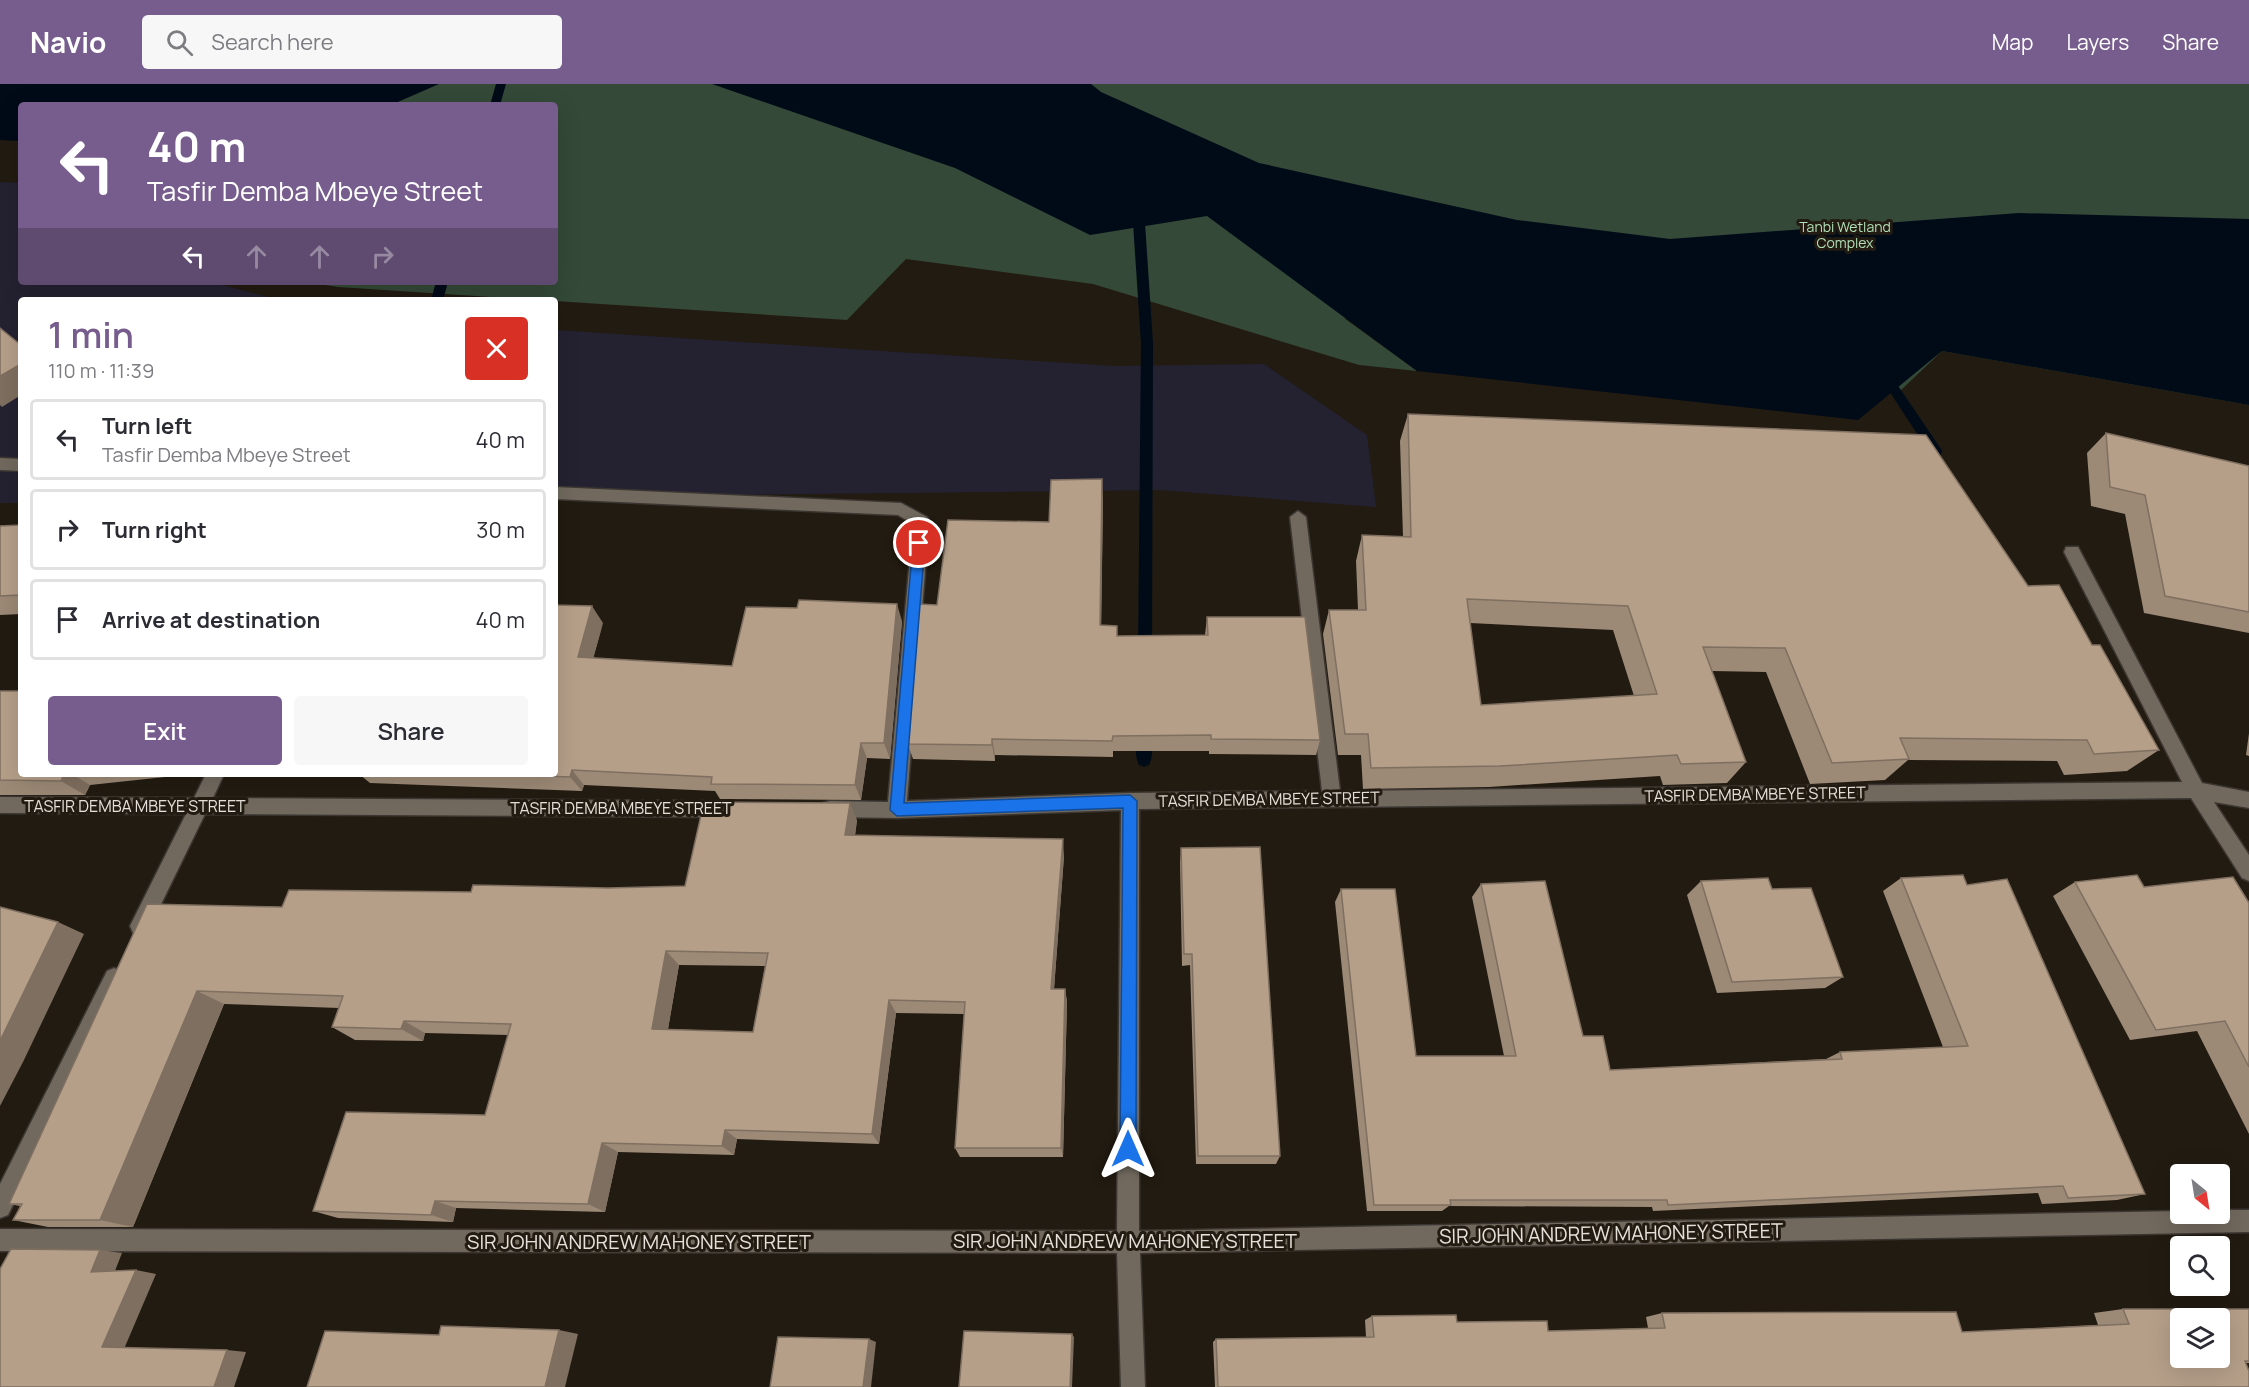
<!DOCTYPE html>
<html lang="en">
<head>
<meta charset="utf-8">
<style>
  :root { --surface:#fff; --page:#f7f7f7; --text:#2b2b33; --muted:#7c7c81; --line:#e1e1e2; --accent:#775d8d }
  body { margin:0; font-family:Manrope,sans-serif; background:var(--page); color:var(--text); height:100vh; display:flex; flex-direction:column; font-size:22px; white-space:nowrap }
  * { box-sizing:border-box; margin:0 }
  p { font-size:20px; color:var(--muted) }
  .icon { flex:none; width:33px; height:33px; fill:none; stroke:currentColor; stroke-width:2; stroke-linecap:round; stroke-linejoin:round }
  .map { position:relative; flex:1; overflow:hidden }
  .panel { position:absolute; left:18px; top:213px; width:540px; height:480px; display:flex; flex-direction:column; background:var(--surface); border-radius:6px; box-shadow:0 6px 24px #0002 }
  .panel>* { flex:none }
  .banner { position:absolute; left:18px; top:18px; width:540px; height:183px; border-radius:6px; box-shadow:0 6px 24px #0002; background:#775d8d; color:#fff; overflow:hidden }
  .needle { width:39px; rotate:150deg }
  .tools { position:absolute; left:2170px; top:1080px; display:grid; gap:12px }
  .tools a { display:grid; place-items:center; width:60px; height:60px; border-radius:6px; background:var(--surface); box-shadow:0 6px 24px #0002; font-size:30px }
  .pin { position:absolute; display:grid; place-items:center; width:51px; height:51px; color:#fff; margin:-26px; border:3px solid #fff; border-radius:50%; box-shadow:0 2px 6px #0007 }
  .me { position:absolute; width:66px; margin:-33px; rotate:0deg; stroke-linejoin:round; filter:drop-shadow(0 0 4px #0008) }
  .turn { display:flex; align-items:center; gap:21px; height:126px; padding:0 30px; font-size:27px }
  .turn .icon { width:78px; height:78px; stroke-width:2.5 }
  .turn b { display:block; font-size:42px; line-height:51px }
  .lanes { display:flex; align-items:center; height:57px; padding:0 30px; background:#0003; justify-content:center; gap:30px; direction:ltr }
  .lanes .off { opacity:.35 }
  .round { display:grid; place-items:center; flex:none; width:63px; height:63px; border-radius:6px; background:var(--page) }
  .head { display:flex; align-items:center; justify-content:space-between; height:102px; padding:0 30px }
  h1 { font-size:36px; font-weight:600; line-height:45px; color:var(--accent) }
  .cta { display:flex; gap:12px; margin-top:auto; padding:12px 30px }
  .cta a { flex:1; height:69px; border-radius:6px; background:var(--accent); color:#fff; font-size:24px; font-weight:600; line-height:69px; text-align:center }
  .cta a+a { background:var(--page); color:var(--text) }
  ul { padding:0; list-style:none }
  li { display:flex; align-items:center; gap:18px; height:81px; margin:0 12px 9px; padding:0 18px; border:3px solid var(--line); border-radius:6px }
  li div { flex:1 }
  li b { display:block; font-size:22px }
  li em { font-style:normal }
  header { display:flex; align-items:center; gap:36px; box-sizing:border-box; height:84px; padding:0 30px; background:var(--accent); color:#fff }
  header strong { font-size:28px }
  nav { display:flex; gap:33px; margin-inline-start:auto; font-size:21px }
  .search { width:420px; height:54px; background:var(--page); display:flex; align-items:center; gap:15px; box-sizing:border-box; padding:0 21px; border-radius:6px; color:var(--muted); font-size:22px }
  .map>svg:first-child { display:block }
</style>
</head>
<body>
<header>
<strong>Navio</strong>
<div class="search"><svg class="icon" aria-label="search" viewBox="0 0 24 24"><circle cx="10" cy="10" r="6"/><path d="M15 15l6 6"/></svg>Search here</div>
<nav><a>Map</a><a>Layers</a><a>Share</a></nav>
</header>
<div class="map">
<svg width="2249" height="1303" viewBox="0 0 2249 1303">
  <rect width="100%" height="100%" fill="#221b11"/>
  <g fill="#242131">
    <polygon points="0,98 21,99 21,198 210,198 281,216 21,216 21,419 0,419"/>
    <polygon points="555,246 1114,282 1264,280 1367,351 1376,423 1159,406 555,413"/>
  </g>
  <polygon fill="#344937" points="0,0 2249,0 2249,321 1942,267 1898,309 1344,234 1417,287 1359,281 1093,200 906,175 847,236 338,203 307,198 555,198 555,21 21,21"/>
  <g fill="#000b18">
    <polygon points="0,0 439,0 391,21 21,21 21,57 0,56"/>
    <polygon points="712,0 1091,0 1101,8 1259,79 1517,136 1670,155 2019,129 2249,135 2249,321 1942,267 1858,336 1417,287 1207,132 1090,151 955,84"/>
  </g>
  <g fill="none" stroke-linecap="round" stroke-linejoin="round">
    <g fill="#000b18" fill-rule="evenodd">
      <polygon points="496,0 506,0 500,21 490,21"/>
      <polygon points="1138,120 1144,124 1153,259 1152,571 1150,575 1140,575 1138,571 1141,259 1132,124"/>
      <polygon points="436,198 448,198 443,216 431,216"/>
      <polygon points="1884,286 1888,287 1941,365 1942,368 1941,371 1931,371 1880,293 1880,287"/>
      <path d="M1144,643L1149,644C1153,654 1154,672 1149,681L1144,683L1139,681C1134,672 1135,654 1139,644Z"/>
    </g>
    <g stroke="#3b3631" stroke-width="3">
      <g id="minor">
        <polygon points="0,374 21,375 21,387 0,386"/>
        <polygon points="555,403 901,419 927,433 929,437 907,717 1130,709 1322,707 1290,433 1298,427 1306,433 1340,707 2182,698 2064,468 2066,463 2078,463 2202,699 2249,708 2249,724 2214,718 2249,771 2249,797 2242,794 2191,714 1139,725 1139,1147 2181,1127 2181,1130 2220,1130 2220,1126 2249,1126 2249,1148 1140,1169 1145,1303 1121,1303 1117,1169 0,1167 0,1145 1117,1147 1121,726 897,734 830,733 823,731 821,725 823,719 830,717 888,718 913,440 898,431 555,415"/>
        <polygon points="206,690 224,690 213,714 727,717 734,719 736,725 734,731 727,733 205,730 147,849 140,851 133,849 130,842 186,730 0,729 0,713 194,714"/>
        <polygon points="114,884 121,887 124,894 121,901 8,1131 0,1134 0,1100 107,887"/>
      </g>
    </g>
    <use href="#minor" fill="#71695e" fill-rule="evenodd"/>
  </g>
  <g fill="#9c8976" fill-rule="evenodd">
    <path d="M1408,330L2028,502L2092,561L2159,666L2127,687L2064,691L2057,677L1908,676L1885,696L1810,700L1766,588L1712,587L1746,678L1727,699L1663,701L1660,692L1489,703L1363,705L1361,671H1338L1323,550L1329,526H1358L1356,477L1362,451L1403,453L1400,357ZM1470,539L1613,546L1634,612L1481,621Z"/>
    <polygon points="2106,349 2249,382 2249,549 2144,529 2125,430 2091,422 2087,369"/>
    <polygon points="1103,414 1101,541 1117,542 1117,552 1205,551 1207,533 1320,656 1316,671 1209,670 1209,667 1113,667 1113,673 995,671 995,677 913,675 908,660 1049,438"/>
    <polygon points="21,441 21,530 0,531 0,442"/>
    <polygon points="902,537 890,675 867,674 861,716 720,715 715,707 584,701 582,707 370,699 359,690 555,690 603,539 593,574 732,582"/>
    <polygon points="0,607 21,690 193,690 90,701 85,711 0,711"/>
    <polygon points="2249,649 2249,672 2246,671"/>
    <path d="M857,736L855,751L1064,772L1054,905H1065L1067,918L1063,1073H960L955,1064L964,930L896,929L879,1060L737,1055L734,1071L618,1068L605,1128L456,1124L453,1138L338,1134L313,1127L485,1031L508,951L425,949L423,957L355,956L332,943L339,924L224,920L133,1143H48L13,1136L20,1122L9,1120L147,820L282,823L471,808L685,802ZM679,881L765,882L753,948L668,945Z"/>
    <polygon points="1181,764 1280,1072 1276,1080 1196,1080 1190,881 1182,882 1180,778"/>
    <polygon points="1901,794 1967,801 2145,1110 2117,1116 2042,1120 2038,1109 1653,1127 1652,1123 1449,1122 1442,1127 1367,1127 1335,818 1341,805 1416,972 1504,972 1472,813 1481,800 1583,952 1610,986 1826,975 1840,968 1943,963 1883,807"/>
    <polygon points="1701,797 1772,805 1843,893 1825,904 1717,909 1687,811"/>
    <polygon points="2075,798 2144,803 2249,819 2249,1050 2197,947 2130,956 2053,812"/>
    <polygon points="2123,1225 2249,1225 2249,1279 2246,1279 2249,1303 1215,1303 1213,1258 1216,1255 1366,1253 1365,1236 1372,1232 1548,1247 1648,1244 1646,1233 1662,1229 1962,1248 2098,1241 2094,1229"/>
  </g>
  <g fill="#7f6f60">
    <polygon points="21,280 21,311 2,323 0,321 0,292"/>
    <polygon points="1102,395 1103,414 1101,558 1100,541"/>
    <polygon points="897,520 902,537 890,675 884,659"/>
    <polygon points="592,522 603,539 589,590 578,573"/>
    <polygon points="992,655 995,671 995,677 992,661"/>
    <polygon points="861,659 867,674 861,716 855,701"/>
    <polygon points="572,686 584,701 582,707 570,693"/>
    <polygon points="64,690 72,690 90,701 85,711 61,697"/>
    <polygon points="850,719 857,736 853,767 845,751"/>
    <polygon points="1063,755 1064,772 1053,918 1051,905"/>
    <polygon points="58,838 84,850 23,978 0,1022 0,957"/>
    <polygon points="666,867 679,881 666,957 652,945"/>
    <polygon points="1065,905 1067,918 1063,1073 1061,1064"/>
    <polygon points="197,907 224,920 133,1143 100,1136"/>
    <polygon points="889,916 896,929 879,1060 872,1050"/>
    <polygon points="404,937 425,949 423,957 401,945"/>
    <polygon points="725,1046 737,1055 734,1071 722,1062"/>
    <polygon points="602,1059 618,1068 605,1128 588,1120"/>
    <polygon points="435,1117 456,1124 453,1138 431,1131"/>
    <polygon points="100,1166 122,1169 113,1192 91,1188"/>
    <polygon points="136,1186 156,1190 124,1265 102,1263"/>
    <polygon points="559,1246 578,1250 565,1303 545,1303"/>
    <polygon points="1072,1250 1074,1253 1072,1303 1070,1303"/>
    <polygon points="869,1255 876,1258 871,1303 863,1303"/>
    <polygon points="227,1266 246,1268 234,1303 214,1303"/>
  </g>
  <g fill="#b59f89" stroke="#7f6f60" stroke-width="1.5" fill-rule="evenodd">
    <polygon points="0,244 21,261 21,280 0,292"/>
    <path d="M1408,330L1926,351L2028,502L2059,501L2092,561H2100L2159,666L2094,670L2087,656L1900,654L1909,675L1832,679L1785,564L1703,563L1746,678L1681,680L1677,671L1500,682L1371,684L1368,650H1345L1329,526H1366L1362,451L1411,453ZM1467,515L1628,522L1657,610L1481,621Z"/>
    <polygon points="2106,349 2249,382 2249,528 2165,512 2145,411 2110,403"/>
    <polygon points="1102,395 1100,541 1117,542 1117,552 1208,551 1207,533 1305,533 1320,656 1211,655 1211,651 1113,652 1112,657 992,655 992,661 908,660 919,520 937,521 948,436 1049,438 1051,396"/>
    <polygon points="21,441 21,511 0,512 0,442"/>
    <polygon points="799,516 897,520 884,659 861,659 855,701 711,700 712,693 572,686 570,693 499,690 555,690 555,521 592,522 578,573 732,582 746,523 797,524"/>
    <polygon points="0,607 21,607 21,690 64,690 61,697 0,696"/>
    <path d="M704,718L850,719L845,751L1063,755L1051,905H1065L1061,1064H955L965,918L889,916L872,1050L725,1046L722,1062L602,1059L588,1120L435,1117L431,1131L313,1127L346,1028L485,1031L511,940L404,937L401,945L332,943L343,912L197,907L100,1136H13L22,1120H9L147,820L282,823L289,806L471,808L473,801L608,804L685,802ZM666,867L768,869L753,948L652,945Z"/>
    <polygon points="1260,763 1280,1072 1198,1072 1192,870 1184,870 1181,764"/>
    <polygon points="1963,791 1967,801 2007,795 2145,1110 2068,1114 2063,1102 1668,1121 1667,1116 1450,1116 1451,1121 1374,1121 1341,805 1395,805 1416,972 1516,972 1481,800 1545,797 1583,952 1603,952 1610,986 1842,975 1840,968 1968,962 1901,794"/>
    <polygon points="2137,791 2144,803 2233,793 2249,819 2249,983 2225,937 2156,946 2075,798"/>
    <polygon points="1768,794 1772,805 1811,804 1843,893 1732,898 1701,797"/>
    <polygon points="0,823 58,838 0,957"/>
    <polygon points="11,1165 100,1166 91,1188 136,1186 102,1263 227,1266 214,1303 0,1303 0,1185"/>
    <path d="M2123,1225H2249V1277H2245L2249,1287V1303H1218L1216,1255L1374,1253L1372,1232L1456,1231L1457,1238L1547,1237L1548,1247L1665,1244L1662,1229L1956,1228L1962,1248L2129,1240ZM2181,1234H2220V1274H2181Z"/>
    <polygon points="441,1242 559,1246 545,1303 307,1303 325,1247 439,1251"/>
    <polygon points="964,1247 1072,1250 1070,1303 959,1303"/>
    <polygon points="778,1253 869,1255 863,1303 770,1303"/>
  </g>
  <polygon fill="#1a73e8" stroke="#114b97" stroke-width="1.5" points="919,454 925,459 904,719 1130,711 1137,717 1136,1065 1134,1071 1128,1073 1123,1071 1120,1065 1123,724 897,732 890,726 913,459"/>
  <g text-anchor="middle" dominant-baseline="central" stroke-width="6" stroke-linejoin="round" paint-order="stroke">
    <g font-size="14" fill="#b1dfb8" stroke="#221b11">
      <text x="1845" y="142">Tanbi Wetland<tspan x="1845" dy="16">Complex</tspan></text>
    </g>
    <g font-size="16" fill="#e5e0d9" stroke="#221b11">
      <text transform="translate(1755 710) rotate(-1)">TASFIR DEMBA MBEYE STREET</text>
      <text transform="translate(1269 715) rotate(-1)">TASFIR DEMBA MBEYE STREET</text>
      <text x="135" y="722">TASFIR DEMBA MBEYE STREET</text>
      <text x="621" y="724">TASFIR DEMBA MBEYE STREET</text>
    </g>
    <g font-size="20" fill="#e5e0d9" stroke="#221b11">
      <text transform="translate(1611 1149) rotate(-1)">SIR JOHN ANDREW MAHONEY STREET</text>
      <text x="1125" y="1156">SIR JOHN ANDREW MAHONEY STREET</text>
      <text x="639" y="1157">SIR JOHN ANDREW MAHONEY STREET</text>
    </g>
  </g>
</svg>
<div class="tools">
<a><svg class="needle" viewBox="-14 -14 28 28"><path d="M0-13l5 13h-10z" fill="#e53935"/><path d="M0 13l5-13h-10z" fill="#7c7c81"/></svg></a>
<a><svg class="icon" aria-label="search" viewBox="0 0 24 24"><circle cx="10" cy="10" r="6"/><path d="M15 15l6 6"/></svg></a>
<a><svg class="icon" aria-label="layers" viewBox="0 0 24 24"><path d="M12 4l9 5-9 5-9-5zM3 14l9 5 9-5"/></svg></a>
</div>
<div class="pin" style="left:919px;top:459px;background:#d93025"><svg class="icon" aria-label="arrive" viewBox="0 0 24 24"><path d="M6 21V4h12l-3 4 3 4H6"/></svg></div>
<svg class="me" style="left:1128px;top:1065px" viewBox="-20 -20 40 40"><path d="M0-17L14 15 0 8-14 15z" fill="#1a73e8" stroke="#fff" stroke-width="4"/></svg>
<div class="banner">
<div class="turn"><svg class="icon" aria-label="left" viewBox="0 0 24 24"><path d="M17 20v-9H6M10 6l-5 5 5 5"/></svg><div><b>40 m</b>Tasfir Demba Mbeye Street</div></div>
<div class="lanes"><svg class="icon" aria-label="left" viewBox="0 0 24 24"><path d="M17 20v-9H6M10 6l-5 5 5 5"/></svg><svg class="icon off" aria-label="ahead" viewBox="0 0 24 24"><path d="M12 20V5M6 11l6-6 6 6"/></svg><svg class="icon off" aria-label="ahead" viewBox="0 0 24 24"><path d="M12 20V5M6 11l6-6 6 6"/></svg><svg class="icon off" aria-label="right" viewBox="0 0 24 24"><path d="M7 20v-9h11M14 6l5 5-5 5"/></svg></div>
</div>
<section class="panel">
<div class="head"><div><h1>1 min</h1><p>110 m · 11:39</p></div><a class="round" style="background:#d93025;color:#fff"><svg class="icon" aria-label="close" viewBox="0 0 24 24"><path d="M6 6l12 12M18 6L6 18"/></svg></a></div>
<ul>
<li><svg class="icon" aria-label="left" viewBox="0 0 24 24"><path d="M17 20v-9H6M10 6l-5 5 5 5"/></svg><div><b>Turn left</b><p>Tasfir Demba Mbeye Street</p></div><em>40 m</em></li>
<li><svg class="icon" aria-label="right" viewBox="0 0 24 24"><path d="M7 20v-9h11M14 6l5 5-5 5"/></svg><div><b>Turn right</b></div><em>30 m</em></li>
<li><svg class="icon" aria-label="arrive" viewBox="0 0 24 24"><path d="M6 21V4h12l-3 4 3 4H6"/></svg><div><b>Arrive at destination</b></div><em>40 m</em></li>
</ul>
<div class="cta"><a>Exit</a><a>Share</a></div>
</section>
</div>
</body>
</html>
